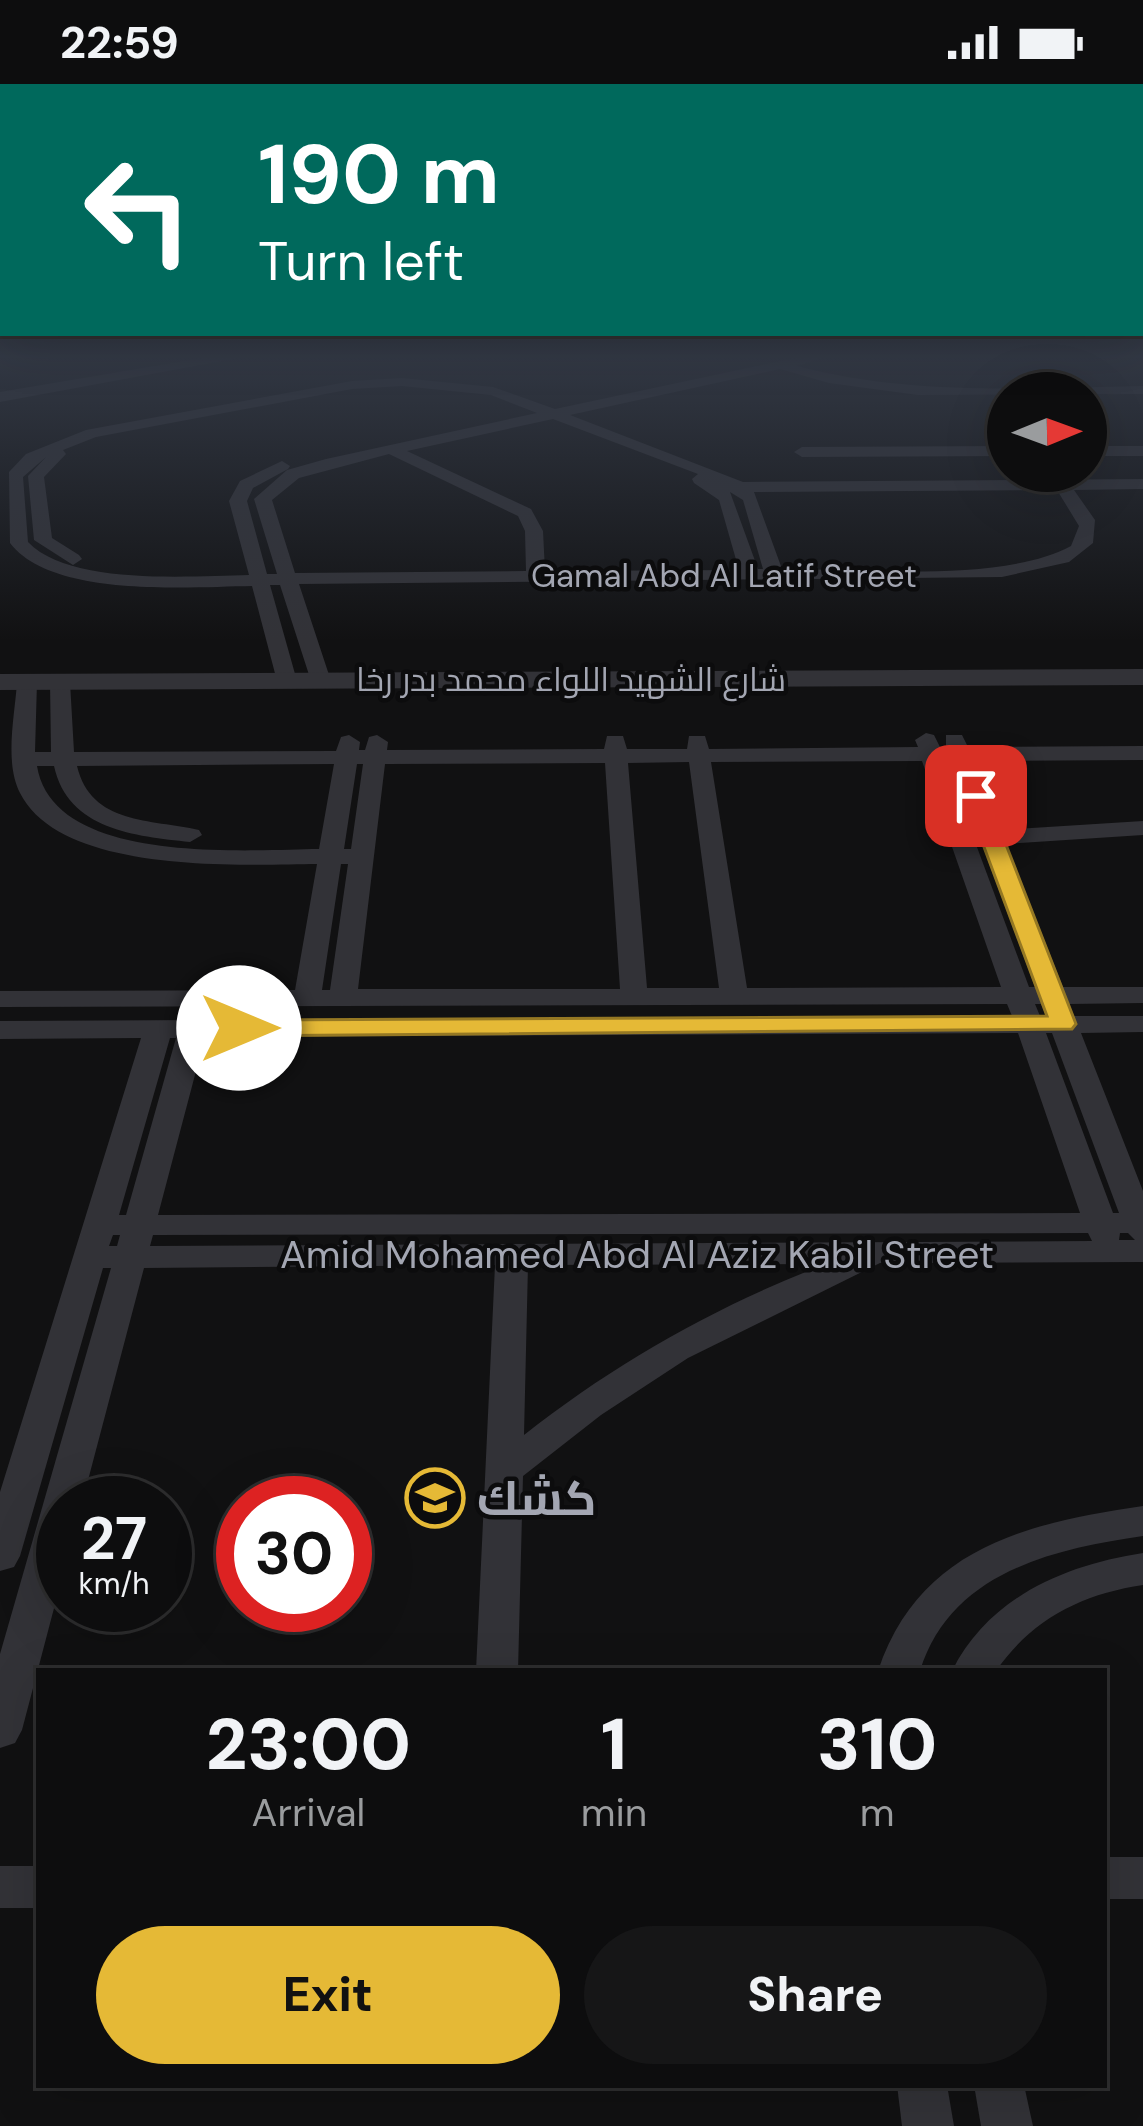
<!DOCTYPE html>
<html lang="en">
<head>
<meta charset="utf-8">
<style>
  :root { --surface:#0d0d0e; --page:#161617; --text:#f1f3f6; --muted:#9a9c9e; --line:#2d2d2e; --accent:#e5b936 }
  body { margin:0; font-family:"DM Sans",Cairo,sans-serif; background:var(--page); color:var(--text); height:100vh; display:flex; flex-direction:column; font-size:45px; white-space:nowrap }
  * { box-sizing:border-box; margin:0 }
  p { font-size:39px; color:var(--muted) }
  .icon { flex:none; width:66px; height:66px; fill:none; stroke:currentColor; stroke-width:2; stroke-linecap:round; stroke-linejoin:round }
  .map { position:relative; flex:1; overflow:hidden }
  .panel { position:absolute; left:36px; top:1584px; width:1071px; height:420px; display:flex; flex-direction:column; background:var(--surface); border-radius:0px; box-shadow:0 12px 48px #0002,0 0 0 3px var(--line) }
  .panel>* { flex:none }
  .top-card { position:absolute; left:0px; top:0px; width:1143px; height:252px; box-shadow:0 12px 48px #0002,0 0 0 3px var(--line); background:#00695c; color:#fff; overflow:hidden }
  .needle { width:78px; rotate:89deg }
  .tools { position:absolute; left:987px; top:288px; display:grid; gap:24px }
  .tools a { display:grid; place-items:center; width:120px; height:120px; border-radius:50%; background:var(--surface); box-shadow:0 12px 48px #0002,0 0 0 3px var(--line); font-size:60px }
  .speed { position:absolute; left:36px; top:1392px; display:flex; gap:24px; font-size:60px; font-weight:700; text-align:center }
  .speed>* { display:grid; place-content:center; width:156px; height:156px; border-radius:50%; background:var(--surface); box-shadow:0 12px 48px #0002,0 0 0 3px var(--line); line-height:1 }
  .speed small { font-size:30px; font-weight:400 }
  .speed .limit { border:18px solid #d22; background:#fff; color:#111 }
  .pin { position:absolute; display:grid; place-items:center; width:102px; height:102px; color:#fff; margin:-51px; border-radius:24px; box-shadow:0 6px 18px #0006 }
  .me { position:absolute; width:132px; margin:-66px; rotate:90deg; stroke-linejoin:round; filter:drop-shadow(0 0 9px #0008) }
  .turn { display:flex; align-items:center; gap:42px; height:252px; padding:0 60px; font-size:54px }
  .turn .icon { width:156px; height:156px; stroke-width:2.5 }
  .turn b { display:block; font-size:84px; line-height:102px }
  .eta { display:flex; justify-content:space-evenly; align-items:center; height:204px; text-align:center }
  .eta b { font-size:72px; font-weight:800; line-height:84px }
  .action { display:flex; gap:24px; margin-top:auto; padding:24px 60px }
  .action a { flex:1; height:138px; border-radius:72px; background:var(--accent); color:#111; font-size:48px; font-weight:800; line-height:138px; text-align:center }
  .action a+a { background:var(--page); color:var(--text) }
  .status { display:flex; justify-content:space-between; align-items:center; height:84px; padding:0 60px; background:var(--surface); direction:ltr }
  .status svg { height:33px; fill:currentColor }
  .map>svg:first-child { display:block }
</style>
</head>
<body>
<div class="status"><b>22:59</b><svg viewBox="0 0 49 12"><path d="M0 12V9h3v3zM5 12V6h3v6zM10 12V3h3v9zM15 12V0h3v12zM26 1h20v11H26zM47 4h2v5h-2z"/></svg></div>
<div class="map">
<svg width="1143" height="2042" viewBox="0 0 1143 2042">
  <rect width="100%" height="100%" fill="#111112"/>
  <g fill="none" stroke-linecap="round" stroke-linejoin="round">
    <g fill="#323237" fill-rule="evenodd">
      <path d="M804,272H829L797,282C910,312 1027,304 1143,302V310L918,311L829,299L780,285L570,331L743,398L1143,395V405L1074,406L1095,436L1093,459L1069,478L1002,493L299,500L331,597L321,603L311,597L280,501H270L297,597L287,603L277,597L252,502C187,503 52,514 10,459L9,388L26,370L86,346L352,297L402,294L493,303L555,325ZM402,302L491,311L537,329L326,375L287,386L254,415L277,490H267L247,417L253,404L288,385L290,382L282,377L240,397L229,417L249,491C190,492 70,502 28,458L23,393L46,373L28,392L34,456L73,481L82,475L79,471L52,454L44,393L66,370L63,366L96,353L352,305ZM553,335L698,390L692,395L694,399L719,416L739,486L545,487L543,447L531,425L407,367ZM389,370L518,432L525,447L526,487L295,489L272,416L299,394ZM1057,406L1079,442L1071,462C1002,499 862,485 782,485L754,408ZM730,408L743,416L763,485H758Z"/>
      <polygon points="1008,362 1008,372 802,373 794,368 802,363"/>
      <rect x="1086" y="362" width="57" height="10"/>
      <path d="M27,592L37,598L35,668H51L50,598L60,592L70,598L74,668L336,667L341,653L349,651L360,658L359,666H365L369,653L377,651L388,658L387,666L604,665L607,652H623L627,665H687L689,652H705L709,665L918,663L915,656L926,649L934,651L940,663H946V651H962L968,663L1143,662V676L973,677L1001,746L1143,737V751L1006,760L1063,903H1143V919L1069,920L1074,932H1143V948L1081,949L1143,1107V1178L880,1179L688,1274L601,1331L523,1392L518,1587H476L495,1181L144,1184L82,1419H63V1490L22,1646L15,1659L0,1664V1570L111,1184H103L20,1472L14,1483L0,1487V1408L141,954L0,955V937L1012,932L1007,920L0,923V907L295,906L317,780C238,781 61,790 20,709C4,678 15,631 17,598ZM922,677L1001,903L747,904L711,678ZM945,677H951L1035,903H1029ZM689,678L719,904H647L628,679ZM605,679L620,905H358L385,680ZM334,680L319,765C242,766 53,781 37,682H54C68,746 135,752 190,758L202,751L199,746C151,735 91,741 77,682ZM357,680H363L351,765H344ZM341,780H348L330,906H322ZM1035,920H1041L1046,932H1040ZM1018,949L1080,1129L158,1131L205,953ZM1046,949H1052L1119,1129H1113ZM170,954H176L126,1131H119ZM1088,1149L1092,1157L150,1162L153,1151ZM1120,1149H1128L1135,1156H1119ZM113,1151H120L117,1162H109ZM826,1180C718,1221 615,1279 524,1351L528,1181Z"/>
      <path d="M1143,1422V1452C1052,1465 950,1489 920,1587H878C919,1464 1027,1439 1143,1422Z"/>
      <path d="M1143,1469V1501C1082,1510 1032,1535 996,1587H952C989,1513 1065,1481 1143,1469Z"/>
      <rect x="1104" y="1773" width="39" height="42"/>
      <rect x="0" y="1782" width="39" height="42"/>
      <polygon points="897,2001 947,2001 954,2042 902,2042"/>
      <polygon points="974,2001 1024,2001 1033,2042 981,2042"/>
    </g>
    <g fill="#323237" fill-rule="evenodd">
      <polygon points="214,272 249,272 0,318 0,308"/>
      <polygon points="1143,585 1143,601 0,606 0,590"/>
    </g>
  </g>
  <linearGradient id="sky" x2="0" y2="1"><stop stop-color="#09090a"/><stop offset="0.49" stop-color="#323844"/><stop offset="1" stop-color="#323844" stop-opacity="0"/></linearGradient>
  <rect width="1143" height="557" fill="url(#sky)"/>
  <polygon fill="#e5b936" stroke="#957823" stroke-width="3" points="976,706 987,712 1076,940 1072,945 239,952 226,944 239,936 1047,932 965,712"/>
  <defs>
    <g id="school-ring" transform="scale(3)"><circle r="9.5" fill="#0c0c0d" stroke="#e5b936" stroke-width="1.5"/><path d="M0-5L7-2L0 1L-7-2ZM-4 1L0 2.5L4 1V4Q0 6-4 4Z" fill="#e5b936"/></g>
  </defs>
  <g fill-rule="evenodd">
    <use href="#school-ring" x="435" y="1414"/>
  </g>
  <g text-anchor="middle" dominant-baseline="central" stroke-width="9" stroke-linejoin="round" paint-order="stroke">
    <g font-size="33" fill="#a3a6b2" stroke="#0c0c0d">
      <text x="724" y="491">Gamal Abd Al Latif Street</text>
      <text x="571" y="595">شارع الشهيد اللواء محمد بدر رخا</text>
    </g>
    <g font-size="39" fill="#a3a6b2" stroke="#0c0c0d">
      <text x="637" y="1170">Amid Mohamed Abd Al Aziz Kabil Street</text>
    </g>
    <g font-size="48" font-weight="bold" fill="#a3a6b2" stroke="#0c0c0d" text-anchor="start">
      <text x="477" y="1414">كشك</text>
    </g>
  </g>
</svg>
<div class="tools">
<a><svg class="needle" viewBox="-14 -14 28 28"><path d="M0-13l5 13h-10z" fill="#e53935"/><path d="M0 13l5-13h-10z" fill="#9a9c9e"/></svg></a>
</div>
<div class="speed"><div>27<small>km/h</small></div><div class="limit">30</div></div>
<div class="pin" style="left:976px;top:712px;background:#d93025"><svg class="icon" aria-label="arrive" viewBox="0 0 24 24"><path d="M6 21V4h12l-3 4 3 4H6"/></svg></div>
<svg class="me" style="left:239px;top:944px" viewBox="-20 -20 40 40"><circle r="19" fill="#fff"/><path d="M0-13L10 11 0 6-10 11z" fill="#e5b936"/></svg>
<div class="top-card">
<div class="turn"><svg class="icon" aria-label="left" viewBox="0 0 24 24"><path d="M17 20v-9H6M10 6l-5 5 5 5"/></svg><div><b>190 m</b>Turn left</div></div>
</div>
<section class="panel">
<div class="eta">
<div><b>23:00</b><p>Arrival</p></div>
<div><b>1</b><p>min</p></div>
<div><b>310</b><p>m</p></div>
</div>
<div class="action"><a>Exit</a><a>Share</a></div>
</section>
</div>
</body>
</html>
